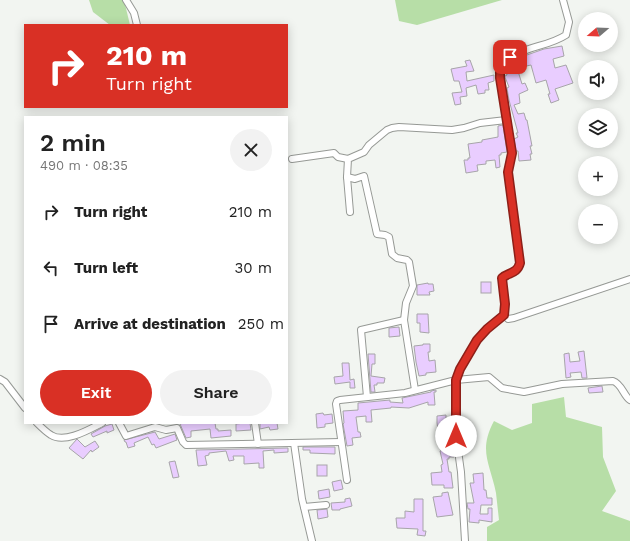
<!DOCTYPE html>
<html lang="en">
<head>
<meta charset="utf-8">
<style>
  :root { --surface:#fff; --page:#f2f2f2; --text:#222; --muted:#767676; --accent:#d93025 }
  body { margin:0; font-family:"Work Sans",sans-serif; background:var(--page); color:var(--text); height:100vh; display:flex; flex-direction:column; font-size:15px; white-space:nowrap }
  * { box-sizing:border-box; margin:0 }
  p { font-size:13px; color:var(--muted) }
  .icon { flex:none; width:22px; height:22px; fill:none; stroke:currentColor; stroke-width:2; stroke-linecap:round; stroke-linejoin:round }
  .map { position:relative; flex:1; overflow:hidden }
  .sheet { position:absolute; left:24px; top:116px; width:264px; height:308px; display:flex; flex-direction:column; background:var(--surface); border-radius:0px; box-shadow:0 2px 10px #0003 }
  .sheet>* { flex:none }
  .hud { position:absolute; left:24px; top:24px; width:264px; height:84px; border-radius:0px; box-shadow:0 2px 10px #0003; background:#d93025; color:#fff; overflow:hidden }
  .needle { width:26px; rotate:251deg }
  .tools { position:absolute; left:578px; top:12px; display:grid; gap:8px }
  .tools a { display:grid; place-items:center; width:40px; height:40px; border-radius:50%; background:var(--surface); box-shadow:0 2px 10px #0003; font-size:20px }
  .pin { position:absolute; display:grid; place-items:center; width:34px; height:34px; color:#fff; margin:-17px; border-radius:8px; box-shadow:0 2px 6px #0006 }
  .me { position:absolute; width:44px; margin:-22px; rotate:0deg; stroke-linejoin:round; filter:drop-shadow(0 0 3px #0008) }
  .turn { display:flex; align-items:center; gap:14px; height:84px; padding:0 16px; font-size:18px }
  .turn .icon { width:52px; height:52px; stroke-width:2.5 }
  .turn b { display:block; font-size:28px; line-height:34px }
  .round { display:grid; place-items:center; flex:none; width:42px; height:42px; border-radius:21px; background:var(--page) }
  .headline { display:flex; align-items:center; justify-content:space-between; height:68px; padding:0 16px }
  h1 { font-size:24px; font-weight:600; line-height:30px }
  .button { display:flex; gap:8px; margin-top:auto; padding:8px 16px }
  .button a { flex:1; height:46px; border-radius:24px; background:var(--accent); color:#fff; font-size:16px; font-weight:600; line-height:46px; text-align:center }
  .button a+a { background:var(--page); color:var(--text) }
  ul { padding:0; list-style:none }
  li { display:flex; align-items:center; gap:12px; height:56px; padding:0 16px }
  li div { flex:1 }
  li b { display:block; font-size:15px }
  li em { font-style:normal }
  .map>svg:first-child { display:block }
</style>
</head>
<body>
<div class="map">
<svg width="630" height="541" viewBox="0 0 630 541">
  <rect width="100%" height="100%" fill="#f2f5f1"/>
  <g fill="#b7dea7">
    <polygon points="89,0 124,0 130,25 110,25 93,12"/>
    <polygon points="395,0 502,0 417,25 399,21"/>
    <path d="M564,397L566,417L602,427L603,457L616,491L602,511L630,521V541H487V527L499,520C498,511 497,502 496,493C490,463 478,451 494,421L512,430L532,423V404Z"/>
  </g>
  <g fill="#e9cdff" stroke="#a7a5a9">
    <polygon points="562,46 564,56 553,59 555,68 566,65 573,83 555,89 559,100 551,103 548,94 550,94 546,80 536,83 531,65 517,68 522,84 525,83 528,90 519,94 520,103 514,105 518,114 524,113 526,120 527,120 532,146 530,146 532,154 530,154 531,160 519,161 518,151 516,151 514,139 518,137 516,133 518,133 509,100 507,88 509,87 505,77 505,76 507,75 506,71 509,67 515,65 517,67 515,61 524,56 544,49"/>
    <polygon points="470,60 474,71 466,72 467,81 494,75 494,81 488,83 489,90 485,90 485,93 478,94 476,85 466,88 467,96 460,97 461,104 455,105 452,93 462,92 459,81 454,81 451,69 467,66 465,61"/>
    <polygon points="503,125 507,152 501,153 501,155 499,155 500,167 496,168 495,160 486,161 486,164 477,165 478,171 466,173 464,160 468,160 468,158 470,158 468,144 482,142 482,140 498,137 498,126"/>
    <rect x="481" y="282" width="10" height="11"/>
    <polygon points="428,283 428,284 433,284 434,291 429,292 430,295 417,295 417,285"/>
    <polygon points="417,314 428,314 429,333 420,332 420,323 417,323"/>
    <polygon points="399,327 400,336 389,337 389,328"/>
    <polygon points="423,344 430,344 430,352 428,352 429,361 435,360 436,372 426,373 426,375 419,376 416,362 414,346 423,345"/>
    <polygon points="584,351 587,378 582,378 581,372 570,373 571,377 566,378 564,354 569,353 570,362 580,361 578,352"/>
    <polygon points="368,354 375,354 375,364 372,364 371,376 385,378 384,383 377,383 377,385 374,385 375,392 371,392"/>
    <polygon points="342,363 349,363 350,380 354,379 355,388 350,388 350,382 335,384 334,377 343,376"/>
    <polygon points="602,386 603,392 589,393 588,388"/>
    <polygon points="436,390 436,392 434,392 435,405 428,405 428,402 409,408 391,407 391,408 371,410 372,422 366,422 366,416 356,417 358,432 360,432 361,437 352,438 353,445 347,446 343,424 344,423 343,411 358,410 358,403 390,400 390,402 403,403 402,398 431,392 431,391"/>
    <polygon points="323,413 324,415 332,414 333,423 325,424 325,427 317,428 316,414"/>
    <polygon points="446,415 446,422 448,422 449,431 451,430 452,433 452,437 449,437 450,452 454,452 454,457 449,457 449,459 447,459 449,472 451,472 453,488 444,488 444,485 432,485 431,473 442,472 441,465 443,464 440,451 443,450 442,439 441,439 440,429 438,430 437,423 437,416"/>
    <polygon points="184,423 215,423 216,429 218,429 218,431 231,430 231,436 211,438 210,429 191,431 191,437 186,438 180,424"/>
    <polygon points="245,423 250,423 251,430 236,431 236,424"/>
    <polygon points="260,423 277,423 278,429 270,430 269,427 260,429"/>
    <polygon points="112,424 114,430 107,433 107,431 93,437 91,434 105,426"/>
    <polygon points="155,432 159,439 175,434 177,440 156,448 154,444 152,445 148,437 134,443 135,446 128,448 126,442 125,442 124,440"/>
    <polygon points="77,439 85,447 95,441 99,447 92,452 91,450 83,459 69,448"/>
    <polygon points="303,447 335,447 335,454 310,453 310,450 303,450"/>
    <polygon points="288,448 288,452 274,453 274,450 263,451 264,468 259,468 259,463 244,464 244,456 233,456 234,460 229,461 226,451 209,453 209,455 205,456 207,465 198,466 196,450"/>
    <polygon points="175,461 179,477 173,478 169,462"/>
    <rect x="317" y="465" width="10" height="11"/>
    <polygon points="483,473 484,490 486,490 487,498 492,498 492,505 481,505 480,514 488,514 488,508 492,508 492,522 479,520 479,523 469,522 470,509 468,509 467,503 474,503 470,483 474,483 473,474"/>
    <polygon points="341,480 343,489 334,491 332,482"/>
    <polygon points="329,489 330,497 319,499 318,491"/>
    <polygon points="448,492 453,515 437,517 433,497 442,496 442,493"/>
    <polygon points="350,498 352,506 340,509 340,510 332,510 331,503 345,502 345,499"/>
    <polygon points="414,499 423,499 423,531 426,531 425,536 417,535 418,529 397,528 396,518 405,518 405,511 414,512"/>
    <polygon points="327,509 328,517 318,519 317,510"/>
  </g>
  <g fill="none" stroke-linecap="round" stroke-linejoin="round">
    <g stroke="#969995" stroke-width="8">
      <g id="minor">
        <polyline points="126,0 134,13 137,25"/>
        <polyline points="292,159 334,153 338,157 348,159"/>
        <polyline points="347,177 355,179 364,176 377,234 385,235 389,237 392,254 397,258 407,260 409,262 413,286 406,303 404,320 415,390"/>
        <polyline points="350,212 347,177 348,159 364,152 369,145 387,130 392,128 399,127 452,130 464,128 480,123 506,120"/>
        <polyline points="504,315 508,319 514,318 630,279"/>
        <polyline points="0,379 5,382 25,408"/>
        <polyline points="367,397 361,330 404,320"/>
        <path d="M37,423C41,427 46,432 51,435C65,444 90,429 102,423"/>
        <polyline points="119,423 126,436 155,427 166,430 177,428 183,442 186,445 341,442"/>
        <polyline points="255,423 258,444"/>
        <polyline points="294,443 302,499 312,541"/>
        <path d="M347,480L336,404L337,401L340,400L405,393L456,380L489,377L502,388L524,392L562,384L613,381C622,384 623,395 630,400"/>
        <polyline points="304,507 326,505"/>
        <path d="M465,541L461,472L456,436V380L460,369L477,340L487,329L504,315L505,304L502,278C509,272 517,274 520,263L508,172L512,153L500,71C516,44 543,50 566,35L569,22L563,0"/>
      </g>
    </g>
    <use href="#minor" stroke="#fff" stroke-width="6"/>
  </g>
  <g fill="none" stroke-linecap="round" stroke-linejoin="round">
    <g stroke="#8d1f18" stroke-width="10">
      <path id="route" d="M456,436V380L460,369L477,340L487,329L504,315L505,304L502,278C509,272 517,274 520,263L508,172L512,153L500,78V70L510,57"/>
    </g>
    <use href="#route" stroke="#d93025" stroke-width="7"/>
  </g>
</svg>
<div class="tools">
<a><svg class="needle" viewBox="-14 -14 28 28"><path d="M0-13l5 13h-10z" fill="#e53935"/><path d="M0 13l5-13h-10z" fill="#767676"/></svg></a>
<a><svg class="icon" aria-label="sound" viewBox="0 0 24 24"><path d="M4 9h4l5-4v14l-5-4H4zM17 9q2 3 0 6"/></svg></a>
<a><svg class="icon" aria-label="layers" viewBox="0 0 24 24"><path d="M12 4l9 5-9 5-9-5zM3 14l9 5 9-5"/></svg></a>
<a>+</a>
<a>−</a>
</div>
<div class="pin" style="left:510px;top:57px;background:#d93025"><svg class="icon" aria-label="arrive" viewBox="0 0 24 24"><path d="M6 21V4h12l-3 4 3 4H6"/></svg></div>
<svg class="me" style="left:456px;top:436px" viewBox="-20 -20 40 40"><circle r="19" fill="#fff"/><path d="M0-13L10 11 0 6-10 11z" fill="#d93025"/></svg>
<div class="hud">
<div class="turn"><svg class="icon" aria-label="right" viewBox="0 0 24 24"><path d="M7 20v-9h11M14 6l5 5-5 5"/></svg><div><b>210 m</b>Turn right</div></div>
</div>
<section class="sheet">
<div class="headline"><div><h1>2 min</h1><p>490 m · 08:35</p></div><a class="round"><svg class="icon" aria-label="close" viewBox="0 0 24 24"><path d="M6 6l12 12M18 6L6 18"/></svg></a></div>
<ul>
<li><svg class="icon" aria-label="right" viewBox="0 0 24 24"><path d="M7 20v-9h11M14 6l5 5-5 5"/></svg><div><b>Turn right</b></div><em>210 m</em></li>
<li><svg class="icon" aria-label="left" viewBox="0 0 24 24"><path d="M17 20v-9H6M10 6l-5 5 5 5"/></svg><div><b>Turn left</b></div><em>30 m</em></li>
<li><svg class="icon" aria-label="arrive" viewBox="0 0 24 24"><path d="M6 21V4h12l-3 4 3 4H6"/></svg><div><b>Arrive at destination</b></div><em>250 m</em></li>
</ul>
<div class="button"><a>Exit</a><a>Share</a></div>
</section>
</div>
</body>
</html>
